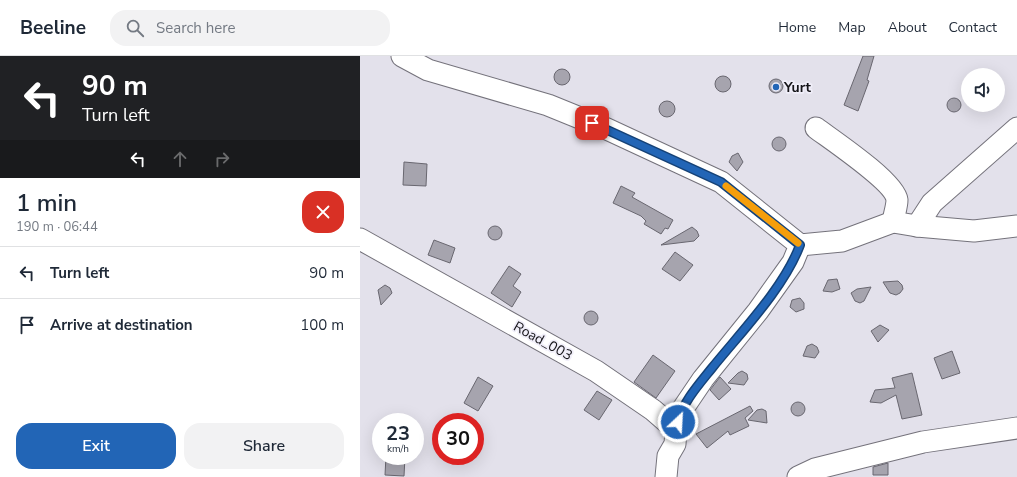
<!DOCTYPE html>
<html lang="en">
<head>
<meta charset="utf-8">
<style>
  :root { --surface:#fff; --page:#f2f2f3; --text:#1f2937; --muted:#747a83; --line:#e0e1e3; --accent:#2265b6 }
  body { margin:0; font-family:"Nunito Sans",sans-serif; background:var(--page); color:var(--text); height:100vh; display:flex; flex-direction:column; font-size:15px; white-space:nowrap }
  * { box-sizing:border-box; margin:0 }
  p { font-size:13px; color:var(--muted) }
  .icon { flex:none; width:22px; height:22px; fill:none; stroke:currentColor; stroke-width:2; stroke-linecap:round; stroke-linejoin:round }
  .map { position:relative; flex:1; overflow:hidden }
  .side { display:flex; flex-direction:column; background:var(--surface); width:360px }
  .side>* { flex:none }
  .top-card { background:#202124; color:#fff; overflow:hidden }
  .buttons { position:absolute; left:601px; top:12px; display:grid; gap:8px }
  .buttons a { display:grid; place-items:center; width:44px; height:44px; border-radius:50%; background:var(--surface); box-shadow:0 4px 16px #0002; font-size:20px }
  .speed { position:absolute; left:12px; top:357px; display:flex; gap:8px; font-size:20px; font-weight:700; text-align:center }
  .speed>* { display:grid; place-content:center; width:52px; height:52px; border-radius:50%; background:var(--surface); box-shadow:0 4px 16px #0002; line-height:1 }
  .speed small { font-size:10px; font-weight:400 }
  .speed .limit { border:6px solid #d22; background:#fff; color:#111 }
  .pin { position:absolute; display:grid; place-items:center; width:34px; height:34px; color:#fff; margin:-17px; border-radius:8px; box-shadow:0 2px 6px #0006 }
  .me { position:absolute; width:44px; margin:-22px; rotate:25deg; stroke-linejoin:round; filter:drop-shadow(0 0 3px #0008) }
  .turn { display:flex; align-items:center; gap:14px; height:84px; padding:0 16px; font-size:18px }
  .turn .icon { width:52px; height:52px; stroke-width:2.5 }
  .turn b { display:block; font-size:28px; line-height:34px }
  .lanes { display:flex; align-items:center; height:38px; padding:0 16px; background:#0003; justify-content:center; gap:20px; direction:ltr }
  .lanes .off { opacity:.35 }
  .round { display:grid; place-items:center; flex:none; width:42px; height:42px; border-radius:16px; background:var(--page) }
  .overview { display:flex; align-items:center; justify-content:space-between; height:68px; padding:0 16px }
  h1 { font-size:24px; font-weight:600; line-height:30px }
  .button { display:flex; gap:8px; margin-top:auto; padding:8px 16px }
  .button a { flex:1; height:46px; border-radius:16px; background:var(--accent); color:#fff; font-size:16px; font-weight:600; line-height:46px; text-align:center }
  .button a+a { background:var(--page); color:var(--text) }
  ul { padding:0; list-style:none }
  li { display:flex; align-items:center; gap:12px; height:52px; padding:0 16px; border-top:1px solid var(--line) }
  li div { flex:1 }
  li b { display:block; font-size:15px }
  li em { font-style:normal }
  header { display:flex; align-items:center; gap:24px; box-sizing:border-box; height:56px; padding:0 20px; background:var(--surface); border-bottom:1px solid var(--line) }
  header strong { font-size:19px }
  nav { display:flex; gap:22px; margin-inline-start:auto; font-size:14px }
  .search { width:280px; height:36px; background:var(--page); display:flex; align-items:center; gap:10px; box-sizing:border-box; padding:0 14px; border-radius:16px; color:var(--muted); font-size:15px }
  main { display:flex; flex:1; min-height:0 }
  .map>svg:first-child { display:block }
</style>
</head>
<body>
<header>
<strong>Beeline</strong>
<div class="search"><svg class="icon" aria-label="search" viewBox="0 0 24 24"><circle cx="10" cy="10" r="6"/><path d="M15 15l6 6"/></svg>Search here</div>
<nav><a>Home</a><a>Map</a><a>About</a><a>Contact</a></nav>
</header>
<main>
<section class="side">
<div class="top-card">
<div class="turn"><svg class="icon" aria-label="left" viewBox="0 0 24 24"><path d="M17 20v-9H6M10 6l-5 5 5 5"/></svg><div><b>90 m</b>Turn left</div></div>
<div class="lanes"><svg class="icon" aria-label="left" viewBox="0 0 24 24"><path d="M17 20v-9H6M10 6l-5 5 5 5"/></svg><svg class="icon off" aria-label="ahead" viewBox="0 0 24 24"><path d="M12 20V5M6 11l6-6 6 6"/></svg><svg class="icon off" aria-label="right" viewBox="0 0 24 24"><path d="M7 20v-9h11M14 6l5 5-5 5"/></svg></div>
</div>
<div class="overview"><div><h1>1 min</h1><p>190 m · 06:44</p></div><a class="round" style="background:#d93025;color:#fff"><svg class="icon" aria-label="close" viewBox="0 0 24 24"><path d="M6 6l12 12M18 6L6 18"/></svg></a></div>
<ul>
<li><svg class="icon" aria-label="left" viewBox="0 0 24 24"><path d="M17 20v-9H6M10 6l-5 5 5 5"/></svg><div><b>Turn left</b></div><em>90 m</em></li>
<li><svg class="icon" aria-label="arrive" viewBox="0 0 24 24"><path d="M6 21V4h12l-3 4 3 4H6"/></svg><div><b>Arrive at destination</b></div><em>100 m</em></li>
</ul>
<div class="button"><a>Exit</a><a>Share</a></div>
</section>
<div class="map">
<svg width="657" height="421" viewBox="0 0 657 421">
  <rect width="100%" height="100%" fill="#e3e1eb"/>
  <g fill="#a6a4ae" stroke="#696770">
    <polygon points="503,0 514,0 507,24 509,25 498,55 484,49"/>
    <circle cx="202" cy="21" r="8"/>
    <circle cx="363" cy="28" r="8"/>
    <circle cx="416" cy="30" r="7"/>
    <circle cx="594" cy="49" r="7"/>
    <circle cx="307" cy="53" r="8"/>
    <circle cx="419" cy="88" r="7"/>
    <polygon points="378,97 383,106 377,115 369,106 372,100"/>
    <polygon points="44,106 67,108 66,130 43,129"/>
    <polygon points="261,130 275,137 272,141 313,164 308,173 305,172 301,178 284,168 286,165 281,160 253,147"/>
    <circle cx="135" cy="177" r="7"/>
    <polygon points="332,171 337,175 339,180 334,185 301,189"/>
    <polygon points="74,184 95,192 90,207 68,199"/>
    <polygon points="315,196 333,209 320,225 302,213"/>
    <polygon points="149,210 161,218 153,230 161,236 152,251 131,237"/>
    <polygon points="477,223 480,233 472,236 463,235 468,224"/>
    <polygon points="538,225 542,229 543,233 540,237 536,239 530,237 523,226"/>
    <polygon points="25,229 30,232 32,237 21,249 18,234"/>
    <polygon points="511,231 504,245 500,247 495,245 491,237 497,233"/>
    <polygon points="440,242 444,247 444,253 436,256 430,251 432,244"/>
    <circle cx="231" cy="262" r="7"/>
    <polygon points="520,269 529,274 518,286 511,275"/>
    <polygon points="452,288 457,291 459,296 455,302 443,300 447,290"/>
    <polygon points="592,295 600,317 582,323 574,302"/>
    <polygon points="293,299 315,315 296,342 274,326"/>
    <polygon points="382,315 387,318 388,323 384,329 368,327 378,317"/>
    <polygon points="552,317 562,359 542,363 536,339 521,347 510,346 515,334 535,332 532,322"/>
    <polygon points="118,321 133,330 118,355 104,347"/>
    <polygon points="360,321 371,333 359,344 350,334"/>
    <polygon points="237,335 252,344 239,364 224,354"/>
    <circle cx="438" cy="353" r="7"/>
    <polygon points="390,350 393,355 385,362 389,370 370,379 368,375 347,392 336,378"/>
    <polygon points="402,353 406,355 407,367 388,364 397,354"/>
    <polygon points="26,400 45,401 44,420 25,419"/>
    <polygon points="528,407 528,419 513,419 513,411"/>
  </g>
  <g fill="none" stroke-linecap="round" stroke-linejoin="round">
    <g stroke="#74727b" stroke-width="23">
      <g id="minor">
        <polyline points="42,0 68,14 188,49 247,73 361,126 440,189 433,206 398,255 343,323 320,357 316,374"/>
        <path d="M456,72C472,84 535,126 537,144C537,150 534,159 533,166"/>
        <polyline points="557,170 572,147 657,72"/>
        <polyline points="0,183 236,315 293,354 316,374 315,388 308,400 306,421"/>
        <polyline points="440,189 482,185 533,166 557,170 614,175 657,170"/>
        <polyline points="438,421 455,413 563,386 657,372"/>
      </g>
    </g>
    <use href="#minor" stroke="#fff" stroke-width="21"/>
  </g>
  <g fill="none" stroke-linecap="round" stroke-linejoin="round">
    <g stroke="#164276" stroke-width="10">
      <path id="route" d="M232,67L361,126L440,189C424,232 381,276 352,312C340,327 322,347 318,366"/>
    </g>
    <use href="#route" stroke="#2265b6" stroke-width="7"/>
    <polyline stroke="#f59e0b" stroke-width="7" points="366,130 438,187"/>
  </g>
  <circle fill="#2265b6" stroke="#f0eef9" stroke-width="1.5" cx="416" cy="31" r="4"/>
  <g text-anchor="middle" dominant-baseline="central" stroke-width="3.5" stroke-linejoin="round" paint-order="stroke">
    <g font-size="14" font-weight="bold" fill="#161519" stroke="#f0eef9" text-anchor="start">
      <text x="424" y="31">Yurt</text>
    </g>
    <g font-size="14" fill="#161519" stroke="#f0eef9">
      <text transform="translate(183 285) rotate(29)">Road_003</text>
    </g>
  </g>
</svg>
<div class="buttons">
<a><svg class="icon" aria-label="sound" viewBox="0 0 24 24"><path d="M4 9h4l5-4v14l-5-4H4zM17 9q2 3 0 6"/></svg></a>
</div>
<div class="speed"><div>23<small>km/h</small></div><div class="limit">30</div></div>
<div class="pin" style="left:232px;top:67px;background:#d93025"><svg class="icon" aria-label="arrive" viewBox="0 0 24 24"><path d="M6 21V4h12l-3 4 3 4H6"/></svg></div>
<svg class="me" style="left:318px;top:366px" viewBox="-20 -20 40 40"><circle r="17" fill="#2265b6" stroke="#fff" stroke-width="3"/><path d="M0-11L8 9 0 5-8 9z" fill="#fff"/></svg>
</div>
</main>
</body>
</html>
